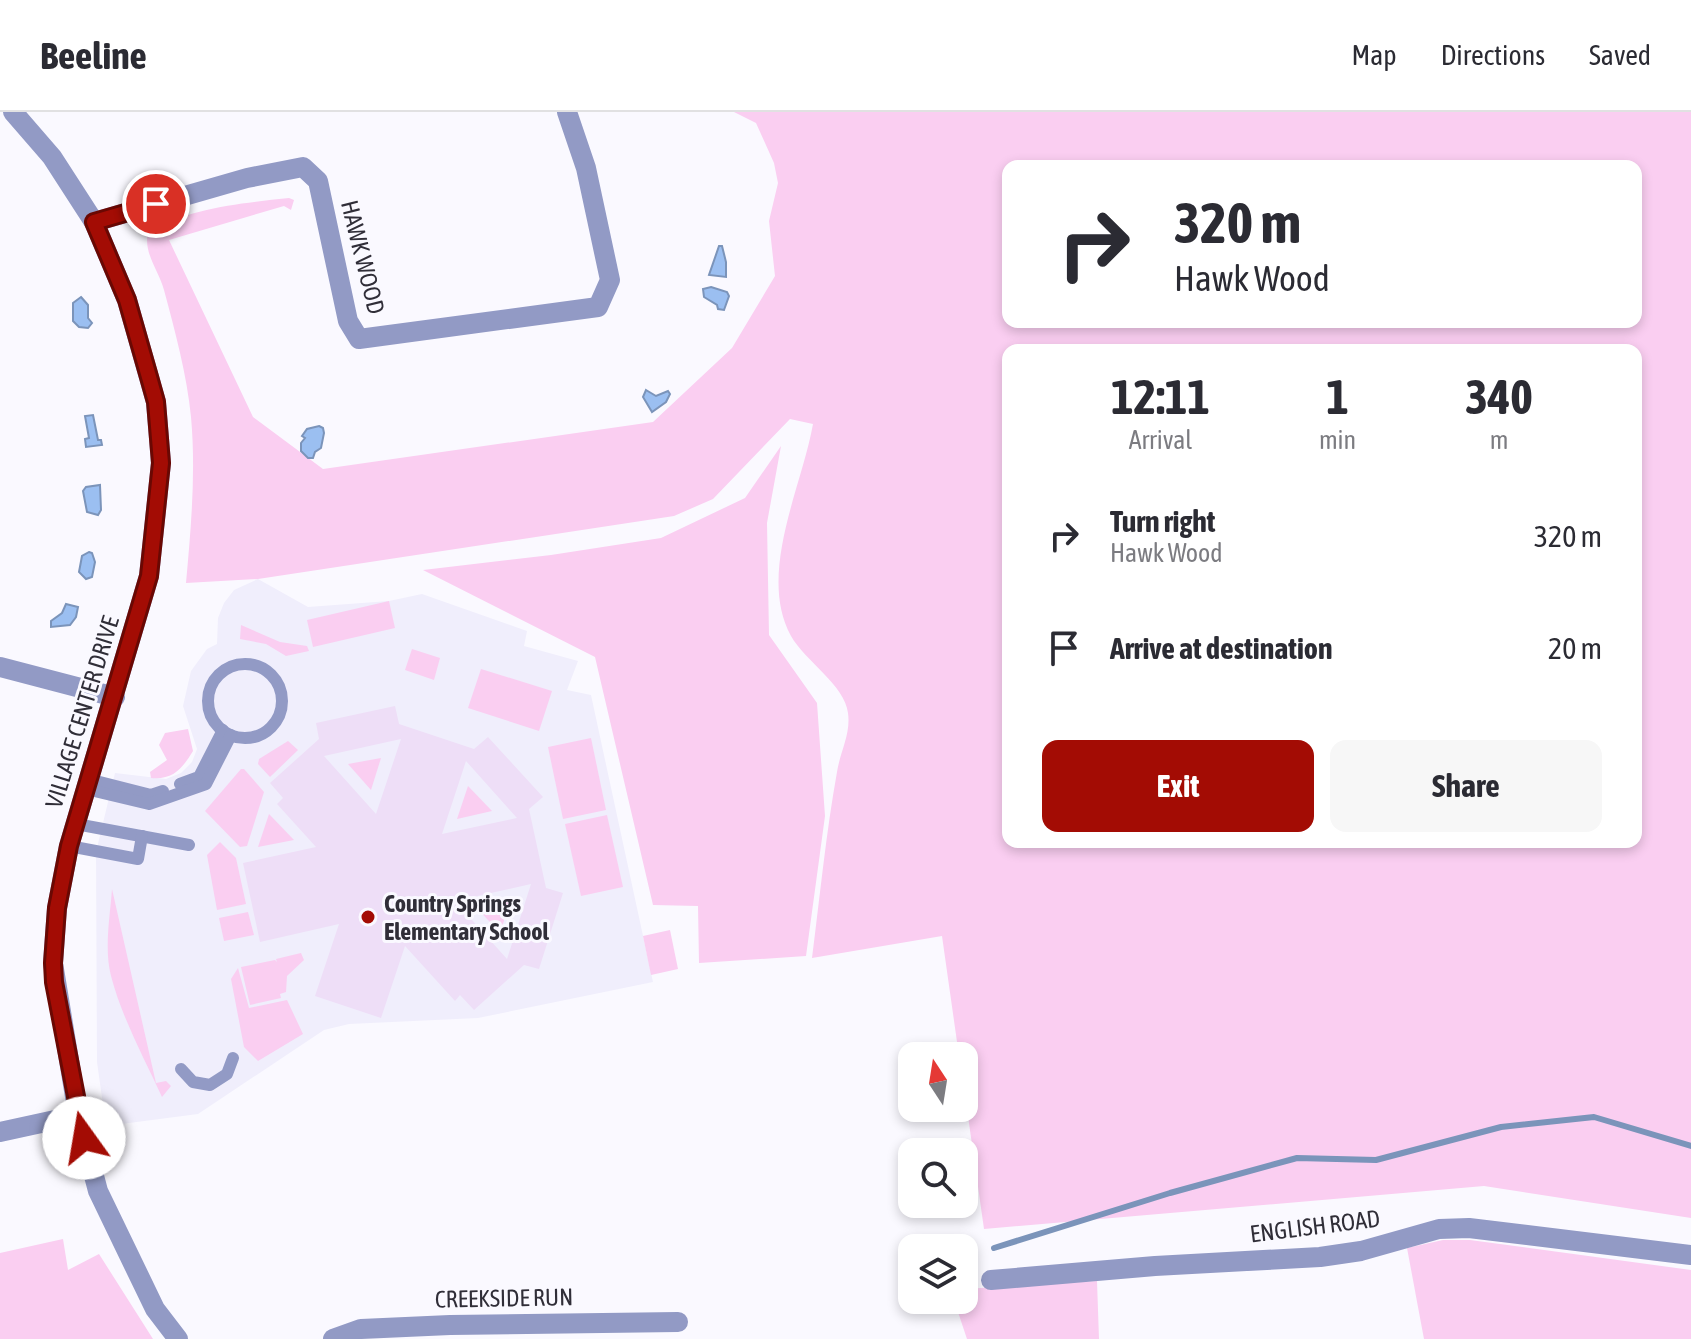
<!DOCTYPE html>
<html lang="en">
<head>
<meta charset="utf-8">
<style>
  :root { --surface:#fff; --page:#f7f7f7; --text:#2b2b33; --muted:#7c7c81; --line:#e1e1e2; --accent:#a30c04 }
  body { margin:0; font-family:"Asap Condensed",sans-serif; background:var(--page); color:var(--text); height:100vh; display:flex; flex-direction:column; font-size:30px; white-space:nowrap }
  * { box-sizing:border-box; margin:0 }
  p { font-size:26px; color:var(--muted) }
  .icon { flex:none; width:44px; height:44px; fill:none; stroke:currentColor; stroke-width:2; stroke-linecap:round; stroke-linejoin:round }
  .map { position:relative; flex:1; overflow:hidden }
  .side { position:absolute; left:1002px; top:232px; width:640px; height:504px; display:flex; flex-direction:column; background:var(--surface); border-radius:16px; box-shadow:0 4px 12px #0003 }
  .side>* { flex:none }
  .banner { position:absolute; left:1002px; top:48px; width:640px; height:168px; border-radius:16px; box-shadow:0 4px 12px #0003; background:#fff; color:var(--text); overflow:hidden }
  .needle { width:52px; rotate:348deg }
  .tools { position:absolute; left:898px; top:930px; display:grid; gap:16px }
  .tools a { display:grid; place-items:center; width:80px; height:80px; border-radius:16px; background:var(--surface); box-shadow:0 4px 12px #0003; font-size:40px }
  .pin { position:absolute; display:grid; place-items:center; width:68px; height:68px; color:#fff; margin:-34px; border:4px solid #fff; border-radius:50%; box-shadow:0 2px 8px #0007 }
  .me { position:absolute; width:88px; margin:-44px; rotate:347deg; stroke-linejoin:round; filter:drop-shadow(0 0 6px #0008) }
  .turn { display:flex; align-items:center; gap:28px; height:168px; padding:0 40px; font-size:36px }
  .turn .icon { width:104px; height:104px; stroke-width:2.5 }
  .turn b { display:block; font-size:56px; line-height:68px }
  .eta { display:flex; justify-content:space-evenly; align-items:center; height:136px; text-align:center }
  .eta b { font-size:48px; font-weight:700; line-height:56px }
  .action { display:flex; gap:16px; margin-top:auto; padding:16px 40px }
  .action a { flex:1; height:92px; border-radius:16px; background:var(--accent); color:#fff; font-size:32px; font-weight:700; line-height:92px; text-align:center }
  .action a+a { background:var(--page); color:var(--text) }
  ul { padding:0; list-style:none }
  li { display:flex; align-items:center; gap:24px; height:112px; padding:0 40px }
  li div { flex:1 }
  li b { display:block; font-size:30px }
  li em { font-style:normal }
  header { display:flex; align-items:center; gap:48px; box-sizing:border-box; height:112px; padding:0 40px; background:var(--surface); border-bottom:2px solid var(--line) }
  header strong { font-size:38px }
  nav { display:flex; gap:44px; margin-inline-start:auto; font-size:28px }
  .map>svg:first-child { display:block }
</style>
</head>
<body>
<header>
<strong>Beeline</strong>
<nav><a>Map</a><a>Directions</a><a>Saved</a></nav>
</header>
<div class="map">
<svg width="1691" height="1227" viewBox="0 0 1691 1227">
  <rect width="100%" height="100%" fill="#faf9ff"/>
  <polygon fill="#f0eefc" points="258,467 308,495 389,489 422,482 527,519 524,534 578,549 567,578 591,583 653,870 478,906 349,912 324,918 198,1002 106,1014 97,950 96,740 115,661 166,667 181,661 192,650 197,637 183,594 191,559 207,537 217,532 218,506 224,491 234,478"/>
  <g fill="#facef1" fill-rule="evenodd">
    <path d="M734,0H1691V1106L1484,1074L984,1117L964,976V944H959L942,824L812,846C820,784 826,721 837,660C840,640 851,622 848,601C845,573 805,549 791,524C757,462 802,375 813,312L790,307L713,387L674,404L258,467L186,471C191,416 196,360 191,305C187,263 175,219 164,178C159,159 143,141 148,120C189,96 242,91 289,86L294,88L291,98L284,94L169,128L253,305L323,357L653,310L732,236L775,164L769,109L778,71L774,51L756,11ZM1008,54H1636V210H1008ZM1008,238H1636V730H1008Z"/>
    <polygon points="781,334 767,411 769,523 817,591 825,704 806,844 699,851 698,794 653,793 595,545 423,458 551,443 661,426 745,386"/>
    <polygon points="389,489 395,516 313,535 307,508"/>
    <polygon points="241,513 280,530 307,534 309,539 286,544 266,532 240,527"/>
    <polygon points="412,537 440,546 434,568 405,558"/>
    <polygon points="481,557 552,579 539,619 468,596"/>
    <path d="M188,617L193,639C182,657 173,668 151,666L150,660L167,648L159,633L165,621Z"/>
    <polygon points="591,626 606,698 563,707 548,635"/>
    <polygon points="288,629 298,638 270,665 258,652 259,647"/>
    <polygon points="381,646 371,678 348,652"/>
    <polygon points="241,657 244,657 264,680 247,734 240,735 205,699"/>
    <polygon points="468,674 492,699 457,707"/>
    <polygon points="269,702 294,728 258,735"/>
    <polygon points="607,703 623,775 581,784 565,712"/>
    <polygon points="220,730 236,746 246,792 217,798 207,743"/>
    <path d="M112,777L156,971L166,969L171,974L162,985C144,946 122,906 111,864C104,837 110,805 112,777Z"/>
    <polygon points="511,787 500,821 476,795"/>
    <polygon points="248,800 254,823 224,829 219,806"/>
    <polygon points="670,818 678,857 651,863 643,824"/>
    <polygon points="301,841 304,848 287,864 286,880 280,882 281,886 250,893 241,855 275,848 277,850 276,847"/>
    <polygon points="238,856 249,896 287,888 303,922 258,949 244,935 231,867"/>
    <polygon points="63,1127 68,1158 99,1142 153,1227 0,1227 0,1141"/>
    <polygon points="1443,1128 1470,1128 1691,1158 1691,1227 1424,1227 1407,1136"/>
    <polygon points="1097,1169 1099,1227 967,1227 954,1188 964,1188 964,1177"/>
  </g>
  <g fill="#9bbff1" stroke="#7b94ba" stroke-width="2">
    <polygon points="719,134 722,134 726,150 726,165 709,163"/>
    <polygon points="711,175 727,180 729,184 724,198 718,197 717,193 704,185 703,177"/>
    <polygon points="81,185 88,193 88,206 92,211 88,216 79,215 73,209 73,191"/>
    <polygon points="646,278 656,284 668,279 670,282 666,290 652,300 643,285"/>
    <polygon points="93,303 98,328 101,328 102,333 86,335 85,327 89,326 85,304"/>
    <polygon points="319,314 323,316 324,321 321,336 315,340 313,346 308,346 301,339 301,331 305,326 302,324 307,317"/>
    <polygon points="100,373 101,398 98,403 87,400 83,379 86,375"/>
    <polygon points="89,440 92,441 95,450 92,465 86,467 79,460 82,444"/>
    <polygon points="66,492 78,495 76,505 70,513 51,515 51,509 62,501"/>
  </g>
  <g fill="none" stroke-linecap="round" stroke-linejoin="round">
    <polyline stroke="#7b94ba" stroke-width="6" points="994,1136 1170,1081 1297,1046 1376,1048 1501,1015 1594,1005 1691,1034"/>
  </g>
  <path fill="#eedef7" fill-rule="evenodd" d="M395,594L399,612L474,637L488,625L543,685L529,697L546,776L563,781L539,857L524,853L474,898L460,883L455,889L405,834L381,906L315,884L339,812L260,830L243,751L316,735L277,692L283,686L270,671L319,627L316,611ZM401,627L376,702L324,644ZM466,649L517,706L442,722ZM531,772L507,847L455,789Z"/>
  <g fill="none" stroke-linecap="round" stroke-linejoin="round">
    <g stroke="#929ac5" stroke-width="12">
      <circle cx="245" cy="589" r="37"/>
      <polyline points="88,667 151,683 163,679"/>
      <polyline points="180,672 199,665 223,618"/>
      <polyline points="86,677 149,692 206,672 231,623"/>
      <polyline points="76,712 189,733"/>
      <polyline points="69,734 138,747 142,724"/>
      <polyline points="181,957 193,970 210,973 227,962 233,946"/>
    </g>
    <g stroke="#929ac5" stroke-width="20">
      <polyline points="94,110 247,66 303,55 318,69 348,209 359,227 598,195 610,168 586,56 567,0"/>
      <polyline points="0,555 115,585"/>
      <polyline points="0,1020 78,1003"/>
      <polyline points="991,1168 1155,1154 1320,1145 1361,1139 1439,1117 1469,1116 1691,1143"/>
      <polyline points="333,1227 361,1217 450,1213 678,1210"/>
    </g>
    <polyline stroke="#929ac5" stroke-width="20" points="13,0 52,45 94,110 127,188 156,290 161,351 149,464 69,734 57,796 53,851 78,1003 98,1079 155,1197 178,1227"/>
  </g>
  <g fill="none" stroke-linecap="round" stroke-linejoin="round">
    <g stroke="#6a0803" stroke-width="20">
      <polyline id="route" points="84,1026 54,870 53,851 57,796 69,734 149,464 161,351 156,290 149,265 127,188 94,110 156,92"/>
    </g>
    <use href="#route" stroke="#a30c04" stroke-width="14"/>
  </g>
  <circle fill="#a30c04" stroke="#faf9ff" stroke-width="3" cx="368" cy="805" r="8"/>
  <g text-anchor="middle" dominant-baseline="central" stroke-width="6" stroke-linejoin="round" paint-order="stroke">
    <g font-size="24" fill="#302e38" stroke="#faf9ff">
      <text transform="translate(363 145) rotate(76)">HAWK WOOD</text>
      <text transform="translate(82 600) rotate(-73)">VILLAGE CENTER DRIVE</text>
      <text transform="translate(1315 1114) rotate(-7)">ENGLISH ROAD</text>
      <text transform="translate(504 1186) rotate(-1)">CREEKSIDE RUN</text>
    </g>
    <g font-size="24" font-weight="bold" fill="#302e38" stroke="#faf9ff" text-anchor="start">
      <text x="384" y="791">Country Springs<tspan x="384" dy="28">Elementary School</tspan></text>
    </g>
  </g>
</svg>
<div class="tools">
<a><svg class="needle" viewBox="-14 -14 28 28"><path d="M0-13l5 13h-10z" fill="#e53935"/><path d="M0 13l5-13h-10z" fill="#7c7c81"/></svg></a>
<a><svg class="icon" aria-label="search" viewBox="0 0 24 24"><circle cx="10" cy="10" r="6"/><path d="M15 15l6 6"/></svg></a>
<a><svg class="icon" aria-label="layers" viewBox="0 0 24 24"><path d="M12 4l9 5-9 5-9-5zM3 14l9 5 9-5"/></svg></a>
</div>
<div class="pin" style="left:156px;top:92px;background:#d93025"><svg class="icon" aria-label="arrive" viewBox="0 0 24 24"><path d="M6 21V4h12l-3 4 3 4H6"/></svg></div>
<svg class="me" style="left:84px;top:1026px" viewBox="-20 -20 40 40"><circle r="19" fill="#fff"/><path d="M0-13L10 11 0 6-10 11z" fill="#a30c04"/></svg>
<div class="banner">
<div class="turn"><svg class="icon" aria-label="right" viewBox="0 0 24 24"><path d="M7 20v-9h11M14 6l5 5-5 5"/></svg><div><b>320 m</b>Hawk Wood</div></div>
</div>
<section class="side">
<div class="eta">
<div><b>12:11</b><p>Arrival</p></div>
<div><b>1</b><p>min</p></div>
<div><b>340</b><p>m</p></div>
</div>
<ul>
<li><svg class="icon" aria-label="right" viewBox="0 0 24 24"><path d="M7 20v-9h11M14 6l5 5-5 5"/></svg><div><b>Turn right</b><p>Hawk Wood</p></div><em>320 m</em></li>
<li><svg class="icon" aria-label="arrive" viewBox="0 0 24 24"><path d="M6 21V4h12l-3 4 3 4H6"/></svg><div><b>Arrive at destination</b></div><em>20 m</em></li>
</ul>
<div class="action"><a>Exit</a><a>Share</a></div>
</section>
</div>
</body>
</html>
